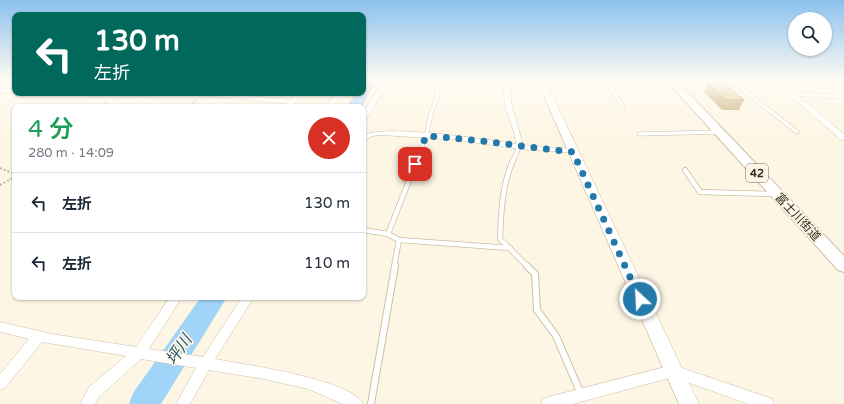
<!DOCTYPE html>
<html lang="ja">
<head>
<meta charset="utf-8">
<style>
  :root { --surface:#fff; --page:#f2f2f3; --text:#1f2937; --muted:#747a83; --line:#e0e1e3 }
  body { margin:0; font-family:"Varela Round","Noto Sans JP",sans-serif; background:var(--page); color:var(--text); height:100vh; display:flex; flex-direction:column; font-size:15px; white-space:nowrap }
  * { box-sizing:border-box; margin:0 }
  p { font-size:13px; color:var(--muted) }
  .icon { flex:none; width:22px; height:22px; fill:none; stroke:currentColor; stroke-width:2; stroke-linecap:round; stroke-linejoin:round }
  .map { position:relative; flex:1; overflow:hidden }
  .drawer { position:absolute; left:12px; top:104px; width:354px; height:196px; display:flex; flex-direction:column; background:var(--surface); border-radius:8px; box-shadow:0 1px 3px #0004 }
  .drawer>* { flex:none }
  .banner { position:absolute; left:12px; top:12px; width:354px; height:84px; border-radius:8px; box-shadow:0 1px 3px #0004; background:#00695c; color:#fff; overflow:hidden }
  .controls { position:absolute; left:788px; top:12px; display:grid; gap:8px }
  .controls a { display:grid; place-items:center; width:44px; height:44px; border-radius:50%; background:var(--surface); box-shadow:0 1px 3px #0004; font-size:20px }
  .pin { position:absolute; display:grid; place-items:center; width:34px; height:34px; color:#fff; margin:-17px; border-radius:8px; box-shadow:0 2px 6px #0006 }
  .me { position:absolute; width:44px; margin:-22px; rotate:335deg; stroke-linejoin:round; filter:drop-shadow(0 0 3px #0008) }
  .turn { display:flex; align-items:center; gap:14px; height:84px; padding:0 16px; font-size:18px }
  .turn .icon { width:52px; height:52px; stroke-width:2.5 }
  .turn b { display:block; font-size:28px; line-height:34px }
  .round { display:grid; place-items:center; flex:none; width:42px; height:42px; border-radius:21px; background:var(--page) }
  .overview { display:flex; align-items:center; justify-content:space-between; height:68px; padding:0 16px }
  h1 { font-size:24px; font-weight:600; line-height:30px; color:#1e9e55 }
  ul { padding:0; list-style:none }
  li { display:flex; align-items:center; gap:12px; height:60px; padding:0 16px; border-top:1px solid var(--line) }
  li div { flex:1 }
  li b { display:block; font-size:15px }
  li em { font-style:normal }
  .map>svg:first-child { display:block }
</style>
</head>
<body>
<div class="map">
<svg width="844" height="404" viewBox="0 0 844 404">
  <rect width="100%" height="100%" fill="#fef6e5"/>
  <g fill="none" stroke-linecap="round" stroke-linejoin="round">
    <g fill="#a0d4f8" fill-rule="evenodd">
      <polygon points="363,80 377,80 362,107 346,107 356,93 363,93"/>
      <polygon points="201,297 227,297 161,404 129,404 133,393"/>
    </g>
    <g stroke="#ccbfa4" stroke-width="4.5">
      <g id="lane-far2">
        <polyline points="606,80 623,107"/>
        <polyline points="731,80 797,132"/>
        <polyline points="760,80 779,81"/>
        <polyline points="639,134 719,132"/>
        <polyline points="416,161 426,136 431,114 438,94 435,84 439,80"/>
        <polyline points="513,161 519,147"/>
      </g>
    </g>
    <g stroke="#ccbfa4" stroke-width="6">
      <g id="lane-far1">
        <path d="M513,160C502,185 501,212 500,239L528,267"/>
        <polyline points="685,170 700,192 775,194"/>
        <polyline points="363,230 388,234 399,240 510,248"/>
        <polyline points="388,234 417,160"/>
        <polyline points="394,267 399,240"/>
      </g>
    </g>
    <g stroke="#ccbfa4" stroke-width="8">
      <g id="lane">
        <polyline points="527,266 535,274 537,310 556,336 581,394"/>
        <polyline points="371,404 395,266"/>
      </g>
    </g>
    <g stroke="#ccbfa4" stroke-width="1">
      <g id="street">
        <polygon points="383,80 389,80 367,119 363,121 363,113"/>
        <path d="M505,80H511L510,86L511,102L523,145L573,149L577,151L576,153L519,149L459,140L382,135L372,136L363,141V136C380,123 490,140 516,144C514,122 499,103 505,80Z"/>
        <polygon points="775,80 781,80 794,92 844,95 844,99 799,96 844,134 844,140 841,140 790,95"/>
        <polygon points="0,88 15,89 15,93 0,92"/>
        <polygon points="69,93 180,93 177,95 113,97 72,95"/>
        <polygon points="193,93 217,93 291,100 295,93 301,93 293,107 287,107 289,104 196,95"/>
        <polygon points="336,93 342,93 332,107 325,107"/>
        <path d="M170,297H182L149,349L203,357L242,297H254L215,359C242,364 353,380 363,404H343L308,389L264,379L209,370L190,404H176L196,368L141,359L99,397L95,404H80L89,387L126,356L42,342L5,388L0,390V374L29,339L0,332V322L52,334L136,347Z"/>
        <polygon points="673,365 767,397 772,399 774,404 748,404 673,377 573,404 541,404 543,399 548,397"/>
      </g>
    </g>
    <g stroke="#ccbfa4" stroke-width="1">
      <polygon id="secondary" points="537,80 545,80 699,404 679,404"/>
    </g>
    <g stroke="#ccbfa4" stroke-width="2">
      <polygon id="primary" points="666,80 676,80 844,256 844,272 838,270"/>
    </g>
    <g stroke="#beb7a9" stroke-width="1.5" stroke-dasharray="1.5 1.5" stroke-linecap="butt">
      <polyline points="99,107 106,101"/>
      <polyline points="187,107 197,100"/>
    </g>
    <g stroke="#beb7a9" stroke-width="2" stroke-dasharray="2 2" stroke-linecap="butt">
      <polyline points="0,168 15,174"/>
      <polyline points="0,185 15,177"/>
    </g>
    <use href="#lane-far2" stroke="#fff" stroke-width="3.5"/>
    <use href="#lane-far1" stroke="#fff" stroke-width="4.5"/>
    <use href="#lane" stroke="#fff" stroke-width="6"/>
    <use href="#street" fill="#fff" fill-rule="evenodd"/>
    <use href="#secondary" fill="#fff" fill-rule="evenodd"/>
    <use href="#primary" fill="#fff" fill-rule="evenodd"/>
  </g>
  <polygon fill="#c1a76d" points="708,83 744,100 739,110 722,110 704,92"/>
  <polygon fill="#e0c27f" stroke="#9d8859" points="708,83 724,83 744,100 726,100"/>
  <linearGradient id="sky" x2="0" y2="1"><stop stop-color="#8bc1ee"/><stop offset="0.59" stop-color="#fffbf3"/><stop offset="1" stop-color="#fffbf3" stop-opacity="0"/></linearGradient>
  <rect width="844" height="136" fill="url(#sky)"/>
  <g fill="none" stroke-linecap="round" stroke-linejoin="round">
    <path stroke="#2379a9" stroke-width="7" stroke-dasharray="0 12.6" d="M415,164L426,136C476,139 524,147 573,152L640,299"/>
  </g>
  <g text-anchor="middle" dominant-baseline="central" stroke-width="3.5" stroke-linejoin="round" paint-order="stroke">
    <rect fill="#fef6e5" stroke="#6f695d" stroke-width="1" x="746" y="164" width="22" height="18" rx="3"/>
    <g font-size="11" font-weight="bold" fill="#322d23">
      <text x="757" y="173">42</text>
    </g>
    <g font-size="12" fill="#322d23" stroke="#fef6e5">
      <text transform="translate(798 217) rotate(47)">富士川街道</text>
    </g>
    <g font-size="16" font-style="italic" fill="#225472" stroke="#fef6e5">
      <text transform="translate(179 350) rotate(-56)">坪川</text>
    </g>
  </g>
</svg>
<div class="controls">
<a><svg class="icon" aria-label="search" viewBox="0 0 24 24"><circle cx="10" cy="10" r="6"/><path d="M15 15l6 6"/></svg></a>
</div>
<div class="pin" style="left:415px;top:164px;background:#d93025"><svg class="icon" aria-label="arrive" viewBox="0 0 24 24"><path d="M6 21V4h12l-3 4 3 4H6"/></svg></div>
<svg class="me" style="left:640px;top:299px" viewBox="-20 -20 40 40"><circle r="17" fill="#2379a9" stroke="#fff" stroke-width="3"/><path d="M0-11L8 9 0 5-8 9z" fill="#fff"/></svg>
<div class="banner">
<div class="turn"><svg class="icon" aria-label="left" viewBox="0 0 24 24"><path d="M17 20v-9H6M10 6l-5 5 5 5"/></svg><div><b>130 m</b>左折</div></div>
</div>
<section class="drawer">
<div class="overview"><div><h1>4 分</h1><p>280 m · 14:09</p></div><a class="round" style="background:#d93025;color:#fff"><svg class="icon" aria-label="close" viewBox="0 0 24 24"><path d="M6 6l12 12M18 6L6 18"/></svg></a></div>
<ul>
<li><svg class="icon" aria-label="left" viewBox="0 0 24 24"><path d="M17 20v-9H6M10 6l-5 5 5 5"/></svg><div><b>左折</b></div><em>130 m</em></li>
<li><svg class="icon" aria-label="left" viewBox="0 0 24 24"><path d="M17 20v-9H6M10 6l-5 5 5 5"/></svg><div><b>左折</b></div><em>110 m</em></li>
</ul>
</section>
</div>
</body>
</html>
